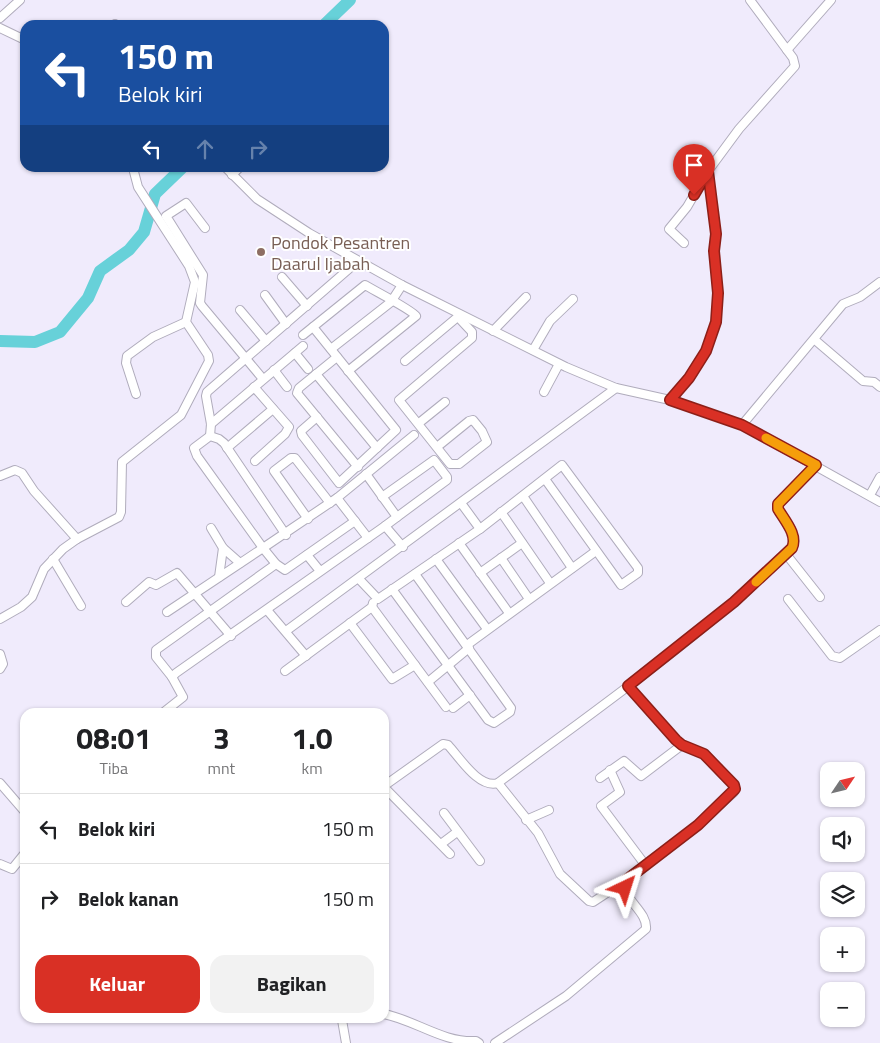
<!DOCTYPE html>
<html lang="id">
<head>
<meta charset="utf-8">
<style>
  :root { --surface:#fff; --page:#f2f2f2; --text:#202124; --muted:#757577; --line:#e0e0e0; --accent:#d93025 }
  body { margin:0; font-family:"Titillium Web",sans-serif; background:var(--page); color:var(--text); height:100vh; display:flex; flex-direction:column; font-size:19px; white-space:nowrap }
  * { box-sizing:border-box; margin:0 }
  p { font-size:16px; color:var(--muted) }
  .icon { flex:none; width:28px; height:28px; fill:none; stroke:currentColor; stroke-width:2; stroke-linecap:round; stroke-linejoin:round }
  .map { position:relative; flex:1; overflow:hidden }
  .panel { position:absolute; left:20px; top:708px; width:369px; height:315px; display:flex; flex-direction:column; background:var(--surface); border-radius:15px; box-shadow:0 1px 4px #0004 }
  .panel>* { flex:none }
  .top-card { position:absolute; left:20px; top:20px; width:369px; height:152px; border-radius:15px; box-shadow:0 1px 4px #0004; background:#1a4fa0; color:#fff; overflow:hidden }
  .needle { width:32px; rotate:55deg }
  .buttons { position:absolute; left:820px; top:762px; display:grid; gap:10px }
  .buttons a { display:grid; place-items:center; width:45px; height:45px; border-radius:10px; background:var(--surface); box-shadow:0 1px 4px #0004; font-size:25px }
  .pin { position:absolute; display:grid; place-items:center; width:42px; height:42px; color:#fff; margin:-51px -21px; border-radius:50% 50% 50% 0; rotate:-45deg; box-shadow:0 0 5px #0007 }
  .pin .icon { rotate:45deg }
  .me { position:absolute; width:55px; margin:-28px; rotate:41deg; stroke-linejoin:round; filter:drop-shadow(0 0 4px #0008) }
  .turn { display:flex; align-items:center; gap:18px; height:105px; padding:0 15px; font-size:22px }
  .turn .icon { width:65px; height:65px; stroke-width:2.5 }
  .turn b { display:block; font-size:35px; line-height:42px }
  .lanes { display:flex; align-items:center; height:48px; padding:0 15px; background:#0003; justify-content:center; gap:25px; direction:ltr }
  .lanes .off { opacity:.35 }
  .eta { display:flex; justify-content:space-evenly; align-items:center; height:85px; text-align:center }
  .eta b { font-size:30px; font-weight:700; line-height:35px }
  .primary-button { display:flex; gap:10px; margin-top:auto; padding:10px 15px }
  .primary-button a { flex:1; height:58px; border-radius:15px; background:var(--accent); color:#fff; font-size:20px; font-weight:700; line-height:58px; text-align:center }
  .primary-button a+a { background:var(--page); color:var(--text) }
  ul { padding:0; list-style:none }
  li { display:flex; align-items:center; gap:15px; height:70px; padding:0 15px; border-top:1px solid var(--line) }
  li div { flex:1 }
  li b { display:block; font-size:19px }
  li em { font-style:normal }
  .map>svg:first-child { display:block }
</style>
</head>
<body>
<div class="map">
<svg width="880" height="1043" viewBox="0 0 880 1043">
  <rect width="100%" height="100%" fill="#f0ebfc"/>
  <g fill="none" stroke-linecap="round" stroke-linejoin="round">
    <g stroke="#67d1d9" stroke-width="12">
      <polyline points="324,25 350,0"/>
      <polyline points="0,341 35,342 60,332 88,298 100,271 129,250 144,232 155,194 182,168"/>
    </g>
    <g stroke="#b0acbc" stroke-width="10">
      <g id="minor">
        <polyline points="0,18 20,0"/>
        <polyline points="115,24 115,25"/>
        <polyline points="0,28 25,40"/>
        <polyline points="787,50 831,0"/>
        <polyline points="226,168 257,199 309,233 402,285 566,367 616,388 670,400 742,425 880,502"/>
        <polyline points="232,175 239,168"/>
        <polyline points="205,228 186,203 166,216 203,275 200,303 202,306 263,379"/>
        <polyline points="684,243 669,229 687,207 708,171"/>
        <polyline points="282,277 307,306"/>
        <polyline points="265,295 286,324"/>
        <polyline points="240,310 266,341"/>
        <polyline points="313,327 396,430 339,483 302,435 301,431 317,417"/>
        <polyline points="493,331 526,297"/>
        <path d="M303,335L365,285C375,291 412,310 416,316L348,371"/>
        <polyline points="815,340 863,381 874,382 880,387"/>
        <polyline points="331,349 391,302 402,285"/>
        <polyline points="533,350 550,321 573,299"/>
        <polyline points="295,353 308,369"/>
        <polyline points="337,357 299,388 297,393 358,467"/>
        <polyline points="405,361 460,315"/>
        <polyline points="274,370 287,387"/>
        <polyline points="316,374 377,448"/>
        <polyline points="254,387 289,427 285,434 255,461"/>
        <polyline points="544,392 559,364"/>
        <polyline points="136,394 126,363 127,356 153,337 186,322"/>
        <polyline points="670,400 689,377 706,351 716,323 718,293 714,251 716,234 708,171 739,129 795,66 793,58 750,0"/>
        <polyline points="419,423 445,402"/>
        <polyline points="211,424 303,346"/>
        <polyline points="742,425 843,304 860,297 880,282"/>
        <polyline points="210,436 211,424 206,396 207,392 358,261"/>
        <polyline points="437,447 469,421 473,420 482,431 487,442 459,464 450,464 399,400 472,338 472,332 458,317"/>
        <polyline points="227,448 273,409"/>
        <polyline points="366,474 397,517 385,526"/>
        <polyline points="0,476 15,470 22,473 34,491 77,539"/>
        <polyline points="870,495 880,477"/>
        <polyline points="523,496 572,568"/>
        <polyline points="382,497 434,460 447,477 447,480 397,517"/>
        <polyline points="337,498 414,435"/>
        <polyline points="461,503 480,529"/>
        <polyline points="501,512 550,583"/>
        <polyline points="308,519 274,471 291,458 295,458 330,503"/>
        <polyline points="211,528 223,548 240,563"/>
        <polyline points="286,535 224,443 219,439 210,436 194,448 197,456 263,548 337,498 368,538"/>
        <polyline points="459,543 509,613"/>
        <polyline points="786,554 820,597"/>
        <polyline points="307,555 320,571"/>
        <polyline points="501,558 529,599"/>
        <polyline points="53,559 81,606"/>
        <polyline points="436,559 487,629"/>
        <polyline points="480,573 522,543"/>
        <polyline points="219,577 223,548"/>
        <polyline points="359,579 378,599 480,529 562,465 638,568 638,573 621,585 545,479"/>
        <polyline points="392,589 488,720 494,723 510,712 511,708 415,574"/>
        <polyline points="788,599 832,656 840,658 880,630"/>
        <polyline points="126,602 149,582 156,585 177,573 231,636"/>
        <polyline points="372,607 446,707"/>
        <polyline points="267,610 306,656"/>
        <polyline points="167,612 263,548 276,564 285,570 355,521"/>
        <polyline points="0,619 21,607 32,597 44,569 63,549 77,539 119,517 121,512 122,462 181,415 209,361 208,355 186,322 195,282 189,266 138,187 133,168"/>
        <polyline points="350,623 392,679 415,665"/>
        <polyline points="286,631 616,388"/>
        <polyline points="467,645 596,551"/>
        <polyline points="0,654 3,664 0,669"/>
        <polyline points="285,671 372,607 373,603"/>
        <polyline points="172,677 156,657 156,650 276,564"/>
        <polyline points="428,682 469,648"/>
        <polyline points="453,708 470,695"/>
        <polyline points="164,712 183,697 172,677 176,673 385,526 403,547"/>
        <polyline points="610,770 620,792 601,806 646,866"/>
        <polyline points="600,778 624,761 641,776 682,745"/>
        <polyline points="0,783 25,812"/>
        <polyline points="498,783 538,833 560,874 589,901 593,902 625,881"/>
        <path d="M384,786L443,744L448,745C460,758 479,789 498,783C598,708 703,636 792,548C799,535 785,521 778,509V504L816,465"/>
        <polyline points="384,787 450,854"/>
        <polyline points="444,813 480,861"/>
        <polyline points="526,820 549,810"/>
        <polyline points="441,844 457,832"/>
        <polyline points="0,864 12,869 25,853"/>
        <path d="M384,1014C415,1020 443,1043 476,1041L479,1043"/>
        <polyline points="342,1020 346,1043"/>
        <path d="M495,1043L566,996L646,929C648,911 621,899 625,881L698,825L734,792V785L704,754L682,745L676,740L628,686"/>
      </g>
    </g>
    <use href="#minor" stroke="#fff" stroke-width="8"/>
  </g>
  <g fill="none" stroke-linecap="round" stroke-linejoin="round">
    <g stroke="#8d1f18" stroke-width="12">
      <path id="route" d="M625,888V881L698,825L735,789L734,785L704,754L682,745L676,740L628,686L734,602L792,548C798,535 785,521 778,509V504L816,465L742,425L670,400L689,378L706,351L716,322L718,293L714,251L716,234L708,171L694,195"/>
    </g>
    <use href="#route" stroke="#d93025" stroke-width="9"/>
    <path stroke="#f59e0b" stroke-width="9" d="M756,582L792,548C798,535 785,521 778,509V504L816,465L766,438"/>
  </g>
  <circle fill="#8d6e63" stroke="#fff" stroke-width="2" cx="261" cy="252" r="5"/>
  <g text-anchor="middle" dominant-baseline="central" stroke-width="4" stroke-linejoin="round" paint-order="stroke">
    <g font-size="18" fill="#785e54" stroke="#fff" text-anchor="start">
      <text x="271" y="242">Pondok Pesantren<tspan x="271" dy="21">Daarul Ijabah</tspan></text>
    </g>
  </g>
</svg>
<div class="buttons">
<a><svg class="needle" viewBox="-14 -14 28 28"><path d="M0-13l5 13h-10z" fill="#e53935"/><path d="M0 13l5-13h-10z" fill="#757577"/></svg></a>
<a><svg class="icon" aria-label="sound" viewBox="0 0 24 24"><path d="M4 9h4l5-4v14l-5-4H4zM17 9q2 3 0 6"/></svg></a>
<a><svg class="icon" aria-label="layers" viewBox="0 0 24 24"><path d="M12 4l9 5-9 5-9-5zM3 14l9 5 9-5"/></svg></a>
<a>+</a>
<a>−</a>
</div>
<div class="pin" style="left:694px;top:195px;background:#d93025"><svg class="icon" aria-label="arrive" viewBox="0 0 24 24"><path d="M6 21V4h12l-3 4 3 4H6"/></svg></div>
<svg class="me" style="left:625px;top:888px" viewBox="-20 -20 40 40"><path d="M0-17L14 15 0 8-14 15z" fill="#d93025" stroke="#fff" stroke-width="4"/></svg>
<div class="top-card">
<div class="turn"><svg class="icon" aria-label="left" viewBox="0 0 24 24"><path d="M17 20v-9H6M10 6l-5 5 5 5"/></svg><div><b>150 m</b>Belok kiri</div></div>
<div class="lanes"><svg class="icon" aria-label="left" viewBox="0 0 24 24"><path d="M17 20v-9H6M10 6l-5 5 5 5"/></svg><svg class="icon off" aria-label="ahead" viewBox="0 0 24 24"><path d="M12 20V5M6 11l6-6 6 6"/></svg><svg class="icon off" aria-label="right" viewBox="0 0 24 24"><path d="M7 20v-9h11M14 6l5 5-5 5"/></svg></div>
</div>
<section class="panel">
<div class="eta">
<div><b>08:01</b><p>Tiba</p></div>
<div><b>3</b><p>mnt</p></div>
<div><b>1.0</b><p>km</p></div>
</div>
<ul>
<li><svg class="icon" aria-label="left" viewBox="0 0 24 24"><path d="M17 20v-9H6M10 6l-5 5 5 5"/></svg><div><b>Belok kiri</b></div><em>150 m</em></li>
<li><svg class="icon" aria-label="right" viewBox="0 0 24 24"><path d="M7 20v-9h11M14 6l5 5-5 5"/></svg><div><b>Belok kanan</b></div><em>150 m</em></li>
</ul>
<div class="primary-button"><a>Keluar</a><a>Bagikan</a></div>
</section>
</div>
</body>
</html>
